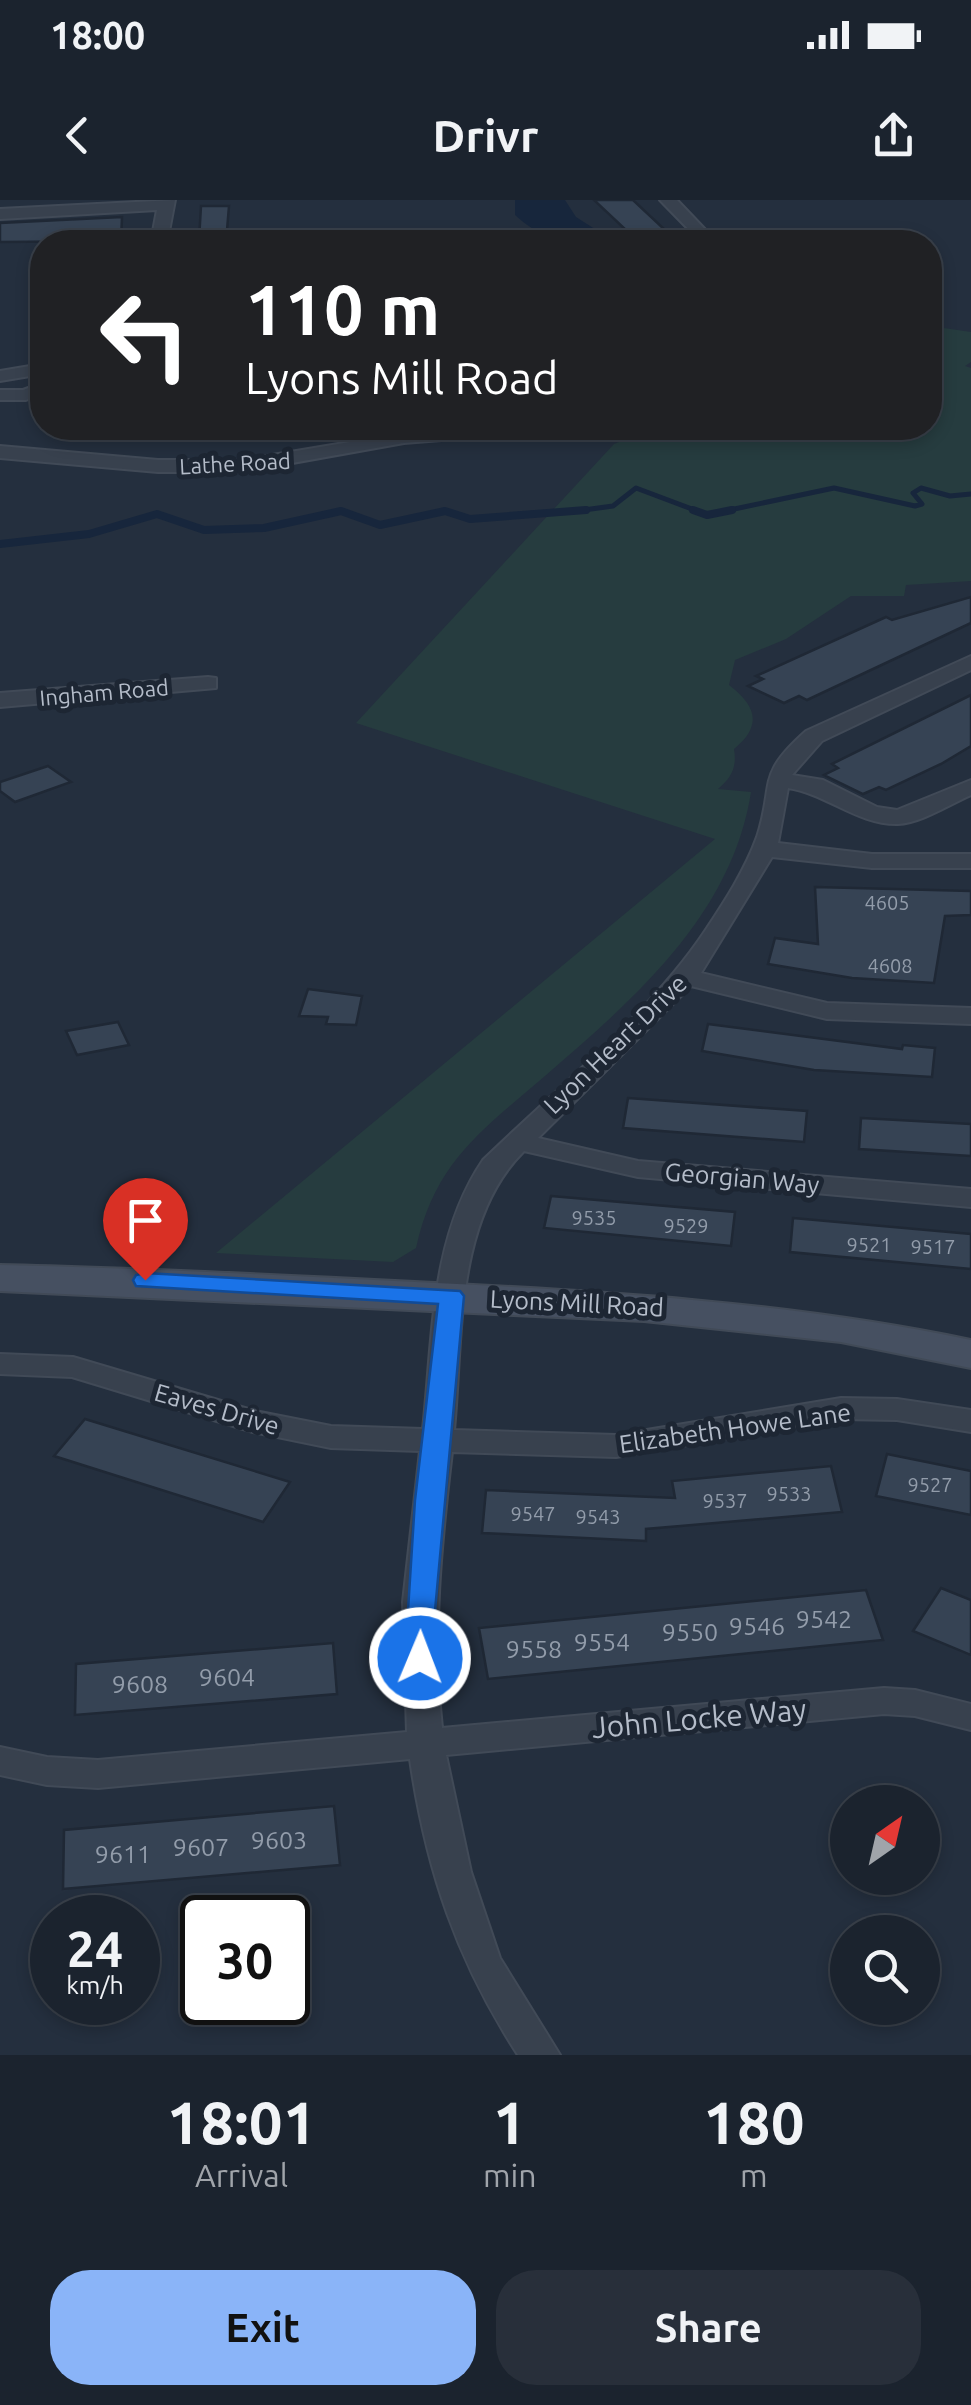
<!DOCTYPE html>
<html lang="en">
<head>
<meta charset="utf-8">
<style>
  :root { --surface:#1b232e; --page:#282f3a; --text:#f1f3f6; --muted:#a0a4aa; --line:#39404a; --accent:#8ab4f8 }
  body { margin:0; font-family:Ubuntu,sans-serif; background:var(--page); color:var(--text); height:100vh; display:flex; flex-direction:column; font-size:38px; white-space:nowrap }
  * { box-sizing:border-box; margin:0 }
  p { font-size:32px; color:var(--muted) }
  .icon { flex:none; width:55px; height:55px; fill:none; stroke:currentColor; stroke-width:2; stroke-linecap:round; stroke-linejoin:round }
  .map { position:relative; height:1855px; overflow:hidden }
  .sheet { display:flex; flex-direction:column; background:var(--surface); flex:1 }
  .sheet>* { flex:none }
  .banner { position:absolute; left:30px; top:30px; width:912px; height:210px; border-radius:40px; box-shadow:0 5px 15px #0003,0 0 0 2px var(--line); background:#202124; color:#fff; overflow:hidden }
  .needle { width:65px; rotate:34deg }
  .tools { position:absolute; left:830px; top:1585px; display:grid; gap:20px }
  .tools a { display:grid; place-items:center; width:110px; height:110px; border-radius:50%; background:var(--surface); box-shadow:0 5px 15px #0003,0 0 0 2px var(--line); font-size:50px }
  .speed { position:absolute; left:30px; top:1695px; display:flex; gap:20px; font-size:50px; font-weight:700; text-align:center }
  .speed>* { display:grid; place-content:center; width:130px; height:130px; border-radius:50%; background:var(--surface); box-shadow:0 5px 15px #0003,0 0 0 2px var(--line); line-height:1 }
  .speed small { font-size:25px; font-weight:400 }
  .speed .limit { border:5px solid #111; border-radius:15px; background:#fff; color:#111 }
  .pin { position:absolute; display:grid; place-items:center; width:85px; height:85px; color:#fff; margin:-102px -42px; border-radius:50% 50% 50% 0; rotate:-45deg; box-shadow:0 0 10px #0007 }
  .pin .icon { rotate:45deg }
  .me { position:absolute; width:110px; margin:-55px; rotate:1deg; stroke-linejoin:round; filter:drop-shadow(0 0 8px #0008) }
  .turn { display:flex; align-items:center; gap:35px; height:210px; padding:0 50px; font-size:45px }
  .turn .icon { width:130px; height:130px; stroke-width:2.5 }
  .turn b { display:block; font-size:70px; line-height:85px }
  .eta { display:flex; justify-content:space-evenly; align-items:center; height:170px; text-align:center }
  .eta b { font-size:60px; font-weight:700; line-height:70px }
  .primary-button { display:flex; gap:20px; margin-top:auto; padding:20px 50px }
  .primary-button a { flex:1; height:115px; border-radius:40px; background:var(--accent); color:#111; font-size:40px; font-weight:700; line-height:115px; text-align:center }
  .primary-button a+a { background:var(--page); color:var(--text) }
  .status { display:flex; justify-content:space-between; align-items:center; height:70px; padding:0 50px; background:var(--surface); direction:ltr }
  .status svg { height:28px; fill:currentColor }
  header { display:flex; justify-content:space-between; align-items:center; height:130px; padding:0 50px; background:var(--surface); font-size:45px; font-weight:700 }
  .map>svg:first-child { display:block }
</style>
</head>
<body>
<div class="status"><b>18:00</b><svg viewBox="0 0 49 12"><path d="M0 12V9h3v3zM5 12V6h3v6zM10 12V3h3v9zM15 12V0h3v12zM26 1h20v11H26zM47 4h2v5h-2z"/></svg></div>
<header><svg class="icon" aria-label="back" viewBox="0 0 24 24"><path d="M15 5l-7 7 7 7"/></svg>Drivr<svg class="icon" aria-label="share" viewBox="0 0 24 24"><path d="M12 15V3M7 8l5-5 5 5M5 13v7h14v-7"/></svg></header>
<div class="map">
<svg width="971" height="1855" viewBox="0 0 971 1855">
  <rect width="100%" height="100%" fill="#242f3e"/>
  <path fill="#263c3f" d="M930,126L971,132V162L965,166L971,168V381L906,385L904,396H851L786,439L735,460L729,485C756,506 763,525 734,549C737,567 732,577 718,589L751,592C732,715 634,799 545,876C481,931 435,962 416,1048L393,1062L216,1053L715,639L356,523L614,244C641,233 663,238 685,228H930Z"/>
  <path fill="#17263c" d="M515,0H565L576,17L598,31C570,53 537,35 515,15Z"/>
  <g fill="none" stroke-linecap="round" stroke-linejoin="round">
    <g stroke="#17263c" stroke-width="5">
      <polyline points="335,312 345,312"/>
      <polyline points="439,312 449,312"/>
      <polyline points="569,312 613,306 636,288 700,312"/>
      <polyline points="720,312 834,288 915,306 922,304 913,293 921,288 950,296 971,294"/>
    </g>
    <g stroke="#17263c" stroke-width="8">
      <polyline points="693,310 707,315 732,310"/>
      <polyline points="0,344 89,334 157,314 204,330 264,328 341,311 380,325 445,311 470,319 586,310"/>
    </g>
  </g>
  <g fill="#364354" stroke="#1f2835" stroke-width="2.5">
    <polygon points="594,0 633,0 664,29 628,32"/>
    <polygon points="201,6 229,6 226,42 199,40"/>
    <polygon points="122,17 121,41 0,42 0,23"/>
    <polygon points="971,397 971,423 807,500 799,496 784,503 748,486 763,479 756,476 886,417 892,420"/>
    <polygon points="971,495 971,546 941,564 886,590 879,587 863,594 824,575 838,568 832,564"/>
    <polygon points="48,566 71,582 15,602 0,591 0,582"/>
    <polygon points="815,687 971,691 971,715 945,716 934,783 852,778 768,764 775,738 818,744"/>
    <polygon points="308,789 362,796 356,825 326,824 328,817 299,816"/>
    <polygon points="118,822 129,845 77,855 66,831"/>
    <polygon points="708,824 902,849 903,845 935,848 932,877 814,870 702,851"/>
    <polygon points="628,898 807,911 804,942 623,928"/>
    <polygon points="861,918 971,924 971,956 859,949"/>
    <polygon points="551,996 735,1012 731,1046 544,1028"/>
    <polygon points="793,1018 971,1034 971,1069 790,1052"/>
    <polygon points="85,1219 290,1282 263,1322 54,1256"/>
    <polygon points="887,1254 971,1271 971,1315 876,1296"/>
    <polygon points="831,1266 842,1312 646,1329 646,1341 482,1333 486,1290 675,1298 672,1281"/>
    <polygon points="941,1388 971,1400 971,1455 913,1431"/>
    <polygon points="866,1390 883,1440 488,1479 479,1428"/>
    <polygon points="333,1443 337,1494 75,1515 76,1464"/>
    <polygon points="334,1606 340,1665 63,1689 64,1630"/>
  </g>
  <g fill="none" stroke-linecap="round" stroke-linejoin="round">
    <g stroke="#414a57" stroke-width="4">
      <g id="street">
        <polygon points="175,0 167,42 151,42 157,10 0,19 0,9"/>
        <polygon points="660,0 677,0 717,42 701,42"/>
        <polygon points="42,164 42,174 0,181 0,171"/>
        <polygon points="42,183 42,194 26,200 0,200 0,190 23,190"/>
        <polygon points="466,228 537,228 528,233 404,243 242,272 158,272 0,258 0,246 158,260 242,260 404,233"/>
        <path d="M971,456V470L822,541L792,575L823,580L877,607L897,610L971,580V595C950,604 921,623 898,624C858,625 827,594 788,588L778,643L872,654H971V668H872L772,657L701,773L827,803L971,808V824L827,819L691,786L538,938L638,961L971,989V1007L638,977L524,951C454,1020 463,1140 454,1230L616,1235L841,1198L897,1199L971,1210V1232L897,1220L841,1219L616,1257L452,1252C441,1345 432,1435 442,1528L884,1488L915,1490L971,1504V1530L915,1516L884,1514L446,1555L471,1672L500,1758L560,1855H518C457,1761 426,1670 410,1559L98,1588L47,1585L0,1575V1547L47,1557L98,1560L407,1532L403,1402L420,1251L331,1248L253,1232L72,1177L0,1174V1154L73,1157L255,1211L331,1226L423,1229C433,1139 430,1038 483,960C554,891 649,815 705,731C725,701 745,670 757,637C775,582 755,576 806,531Z"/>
        <polygon points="208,477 216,478 216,488 0,507 0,493"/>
      </g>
    </g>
    <g stroke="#414a57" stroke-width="4">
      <path id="secondary" d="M0,1065C139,1068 277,1075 415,1082C602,1091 788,1102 971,1140V1168L841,1142L644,1121L0,1091Z"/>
    </g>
    <use href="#street" fill="#38414e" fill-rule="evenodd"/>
    <use href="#secondary" fill="#465061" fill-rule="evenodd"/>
  </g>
  <polygon fill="#1a73e8" stroke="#114b97" stroke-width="2.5" points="145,1073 460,1091 464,1096 430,1465 409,1465 405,1458 415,1300 438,1104 136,1086 133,1080 136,1075"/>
  <g text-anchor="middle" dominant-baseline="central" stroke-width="10" stroke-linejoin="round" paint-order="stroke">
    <g font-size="20" fill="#929caa">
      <text x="887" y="702">4605</text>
      <text x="890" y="765">4608</text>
      <text x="594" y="1017">9535</text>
      <text x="686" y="1025">9529</text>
      <text x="869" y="1044">9521</text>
      <text x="933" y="1046">9517</text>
      <text x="930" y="1284">9527</text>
      <text x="789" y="1293">9533</text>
      <text x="725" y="1300">9537</text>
      <text x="533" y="1313">9547</text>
      <text x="598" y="1316">9543</text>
    </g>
    <g font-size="22" fill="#b4bcc9" stroke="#1d2633">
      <text transform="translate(235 263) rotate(-3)">Lathe Road</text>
      <text transform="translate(104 492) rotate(-5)">Ingham Road</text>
    </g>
    <g font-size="25" fill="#b4bcc9" stroke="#1d2633">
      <text transform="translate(615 844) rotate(-44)">Lyon Heart Drive</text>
      <text transform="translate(742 978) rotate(5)">Georgian Way</text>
      <text transform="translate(577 1103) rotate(3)">Lyons Mill Road</text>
      <text transform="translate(217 1209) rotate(16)">Eaves Drive</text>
      <text transform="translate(735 1228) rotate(-8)">Elizabeth Howe Lane</text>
    </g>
    <g font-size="25" fill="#929caa">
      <text x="824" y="1419">9542</text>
      <text x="757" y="1426">9546</text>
      <text x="690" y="1432">9550</text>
      <text x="602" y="1442">9554</text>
      <text x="534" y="1449">9558</text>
      <text x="227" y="1477">9604</text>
      <text x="140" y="1484">9608</text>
      <text x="279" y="1640">9603</text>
      <text x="201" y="1647">9607</text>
      <text x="123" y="1654">9611</text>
    </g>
    <g font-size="30" fill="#b4bcc9" stroke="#1d2633">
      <text transform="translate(699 1518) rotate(-5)">John Locke Way</text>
    </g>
  </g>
</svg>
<div class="tools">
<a><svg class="needle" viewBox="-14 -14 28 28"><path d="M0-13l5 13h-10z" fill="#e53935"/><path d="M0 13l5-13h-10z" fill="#a0a4aa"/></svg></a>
<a><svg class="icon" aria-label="search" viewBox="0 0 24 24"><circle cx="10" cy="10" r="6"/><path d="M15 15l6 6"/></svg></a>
</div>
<div class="speed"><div>24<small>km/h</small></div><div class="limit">30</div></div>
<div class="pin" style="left:145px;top:1080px;background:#d93025"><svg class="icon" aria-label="arrive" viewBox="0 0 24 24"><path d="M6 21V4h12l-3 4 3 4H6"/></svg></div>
<svg class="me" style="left:420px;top:1458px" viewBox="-20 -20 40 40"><circle r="17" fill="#1a73e8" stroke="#fff" stroke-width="3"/><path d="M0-11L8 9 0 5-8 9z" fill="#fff"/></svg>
<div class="banner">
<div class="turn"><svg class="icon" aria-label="left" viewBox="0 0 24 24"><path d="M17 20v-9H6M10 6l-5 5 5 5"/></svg><div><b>110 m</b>Lyons Mill Road</div></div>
</div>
</div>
<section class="sheet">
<div class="eta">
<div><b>18:01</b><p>Arrival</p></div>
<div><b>1</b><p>min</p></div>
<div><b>180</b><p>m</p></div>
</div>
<div class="primary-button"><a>Exit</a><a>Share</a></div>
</section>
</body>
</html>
